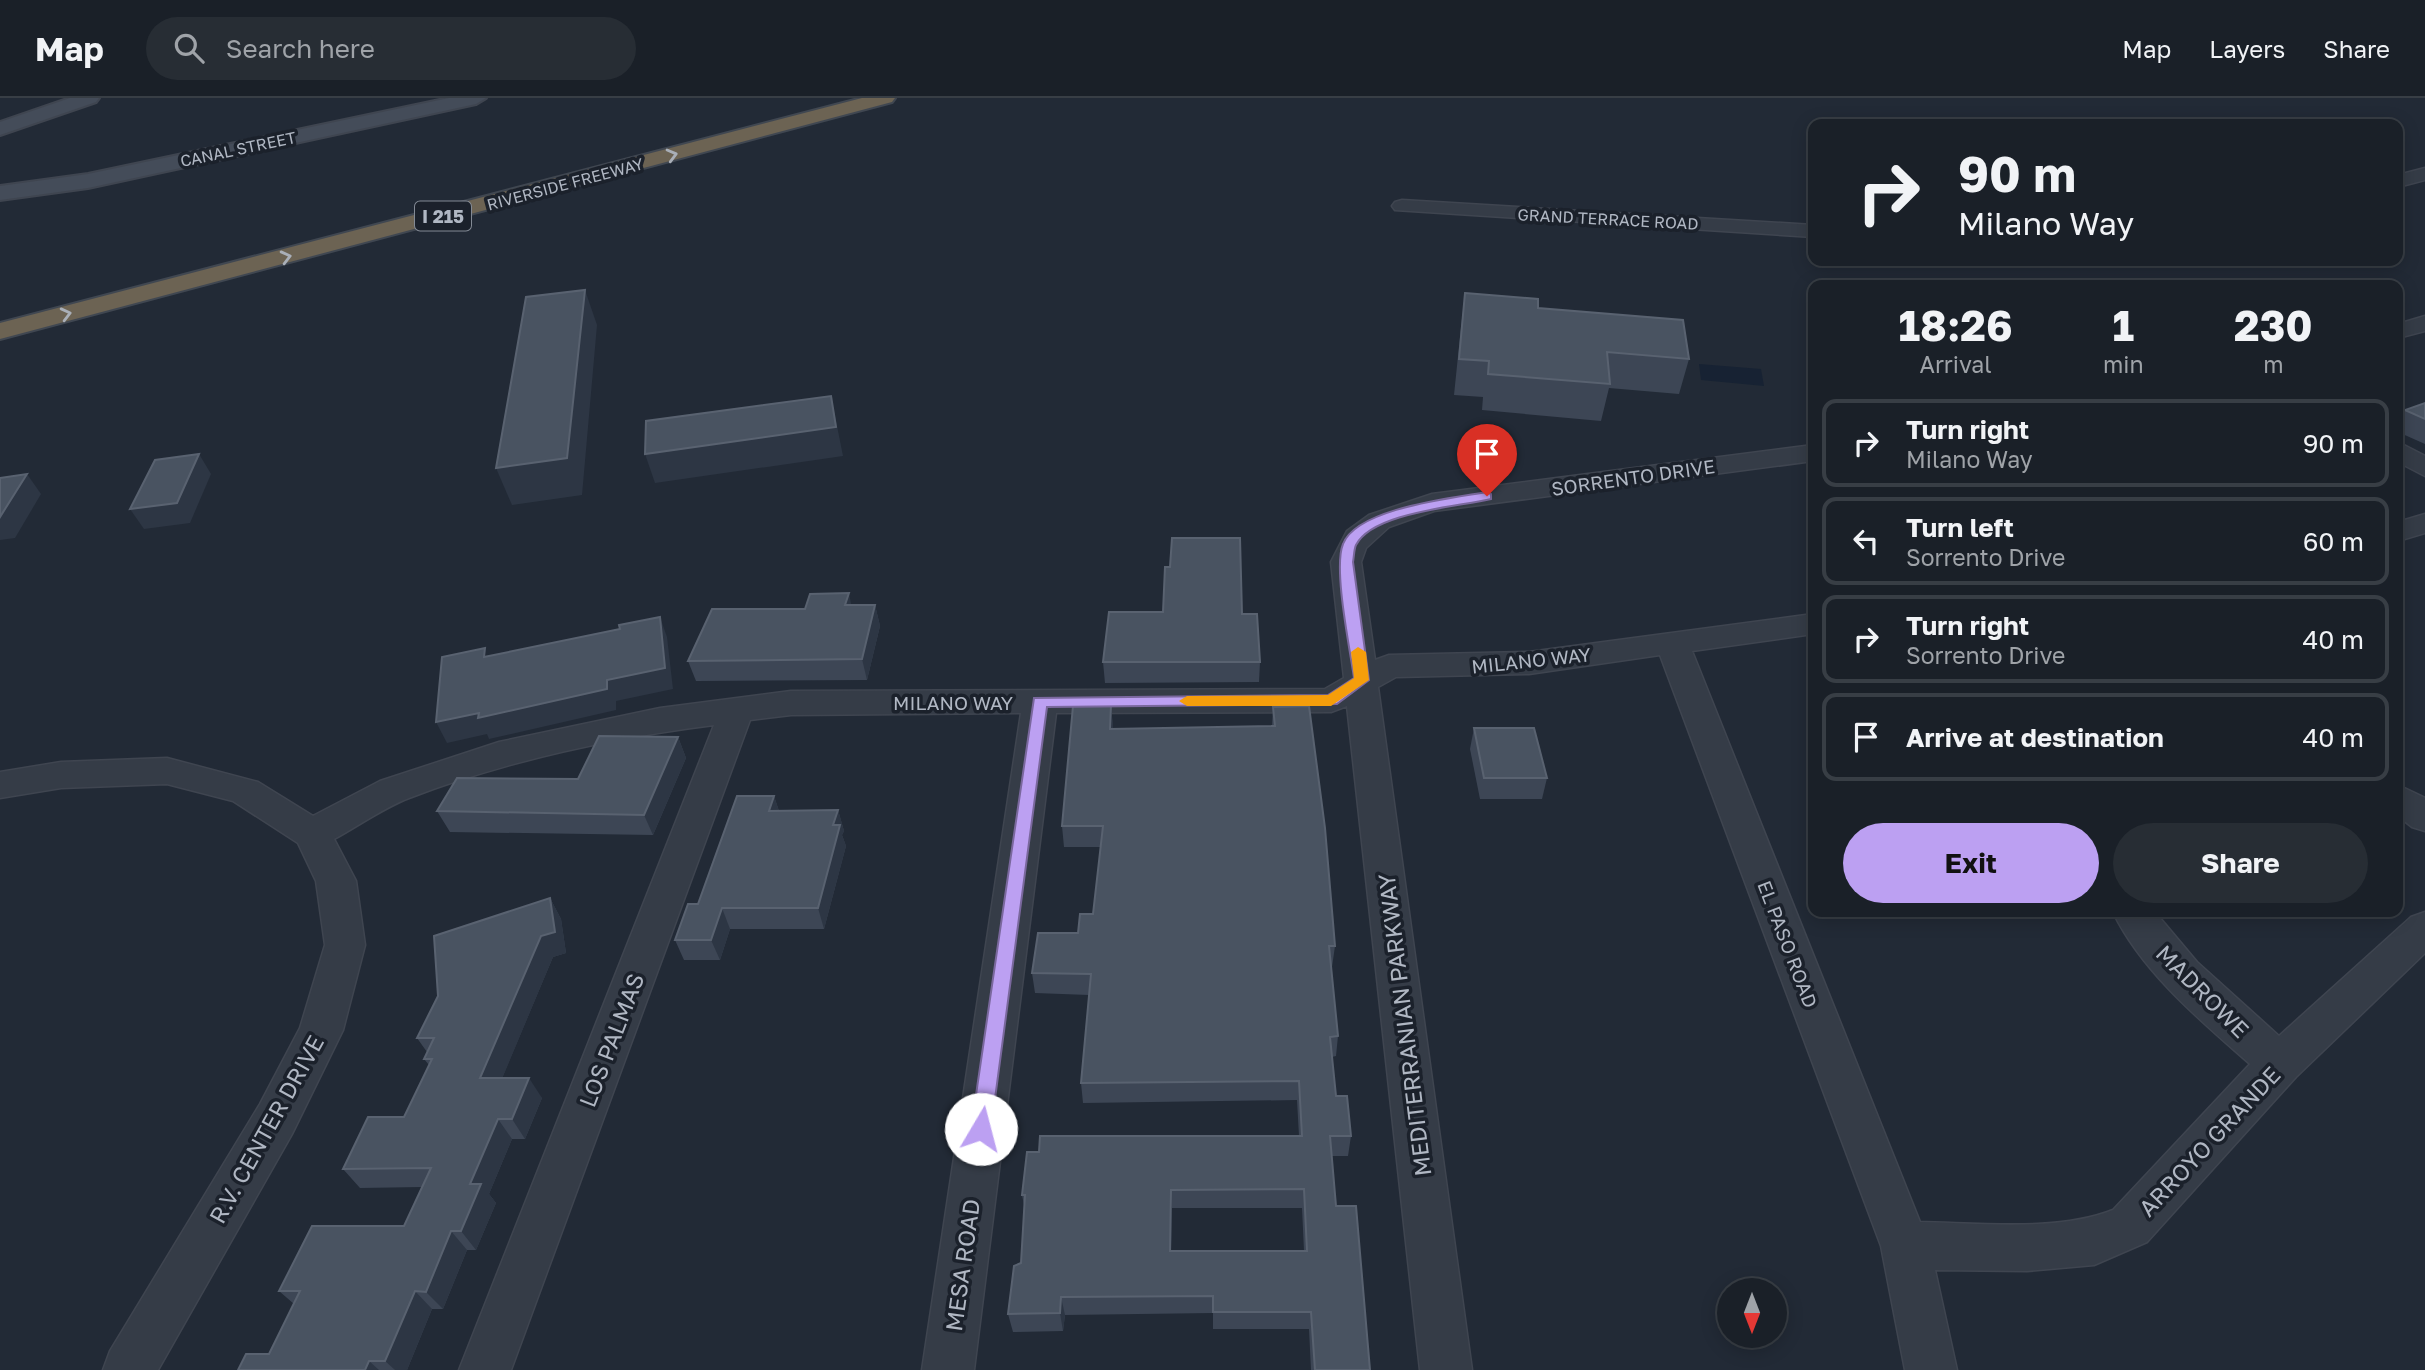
<!DOCTYPE html>
<html lang="en">
<head>
<meta charset="utf-8">
<style>
  :root { --surface:#1a2028; --page:#272d34; --text:#f1f3f6; --muted:#9fa3a8; --line:#383e45; --accent:#bca0f2 }
  body { margin:0; font-family:"Golos Text",sans-serif; background:var(--page); color:var(--text); height:100vh; display:flex; flex-direction:column; font-size:26px; white-space:nowrap }
  * { box-sizing:border-box; margin:0 }
  p { font-size:23px; color:var(--muted) }
  .icon { flex:none; width:38px; height:38px; fill:none; stroke:currentColor; stroke-width:2; stroke-linecap:round; stroke-linejoin:round }
  .map { position:relative; flex:1; overflow:hidden }
  .panel { position:absolute; left:1808px; top:182px; width:595px; height:637px; display:flex; flex-direction:column; background:var(--surface); border-radius:14px; box-shadow:0 4px 18px #0003,0 0 0 2px var(--line) }
  .panel>* { flex:none }
  .banner { position:absolute; left:1808px; top:21px; width:595px; height:147px; border-radius:14px; box-shadow:0 4px 18px #0003,0 0 0 2px var(--line); background:#1a2028; color:var(--text); overflow:hidden }
  .needle { width:46px; rotate:180deg }
  .fabs { position:absolute; left:1717px; top:1180px; display:grid; gap:14px }
  .fabs a { display:grid; place-items:center; width:70px; height:70px; border-radius:50%; background:var(--surface); box-shadow:0 4px 18px #0003,0 0 0 2px var(--line); font-size:35px }
  .pin { position:absolute; display:grid; place-items:center; width:60px; height:60px; color:#fff; margin:-72px -30px; border-radius:50% 50% 50% 0; rotate:-45deg; box-shadow:0 0 7px #0007 }
  .pin .icon { rotate:45deg }
  .me { position:absolute; width:77px; margin:-38px; rotate:8deg; stroke-linejoin:round; filter:drop-shadow(0 0 5px #0008) }
  .turn { display:flex; align-items:center; gap:24px; height:147px; padding:0 35px; font-size:32px }
  .turn .icon { width:91px; height:91px; stroke-width:2.5 }
  .turn b { display:block; font-size:49px; line-height:60px }
  .eta { display:flex; justify-content:space-evenly; align-items:center; height:119px; text-align:center }
  .eta b { font-size:42px; font-weight:700; line-height:49px }
  .button { display:flex; gap:14px; margin-top:auto; padding:14px 35px }
  .button a { flex:1; height:80px; border-radius:42px; background:var(--accent); color:#111; font-size:28px; font-weight:700; line-height:80px; text-align:center }
  .button a+a { background:var(--page); color:var(--text) }
  ul { padding:0; list-style:none }
  li { display:flex; align-items:center; gap:21px; height:88px; margin:0 14px 10px; padding:0 21px; border:4px solid var(--line); border-radius:14px }
  li div { flex:1 }
  li b { display:block; font-size:26px }
  li em { font-style:normal }
  header { display:flex; align-items:center; gap:42px; box-sizing:border-box; height:98px; padding:0 35px; background:var(--surface); border-bottom:2px solid var(--line) }
  header strong { font-size:33px }
  nav { display:flex; gap:38px; margin-inline-start:auto; font-size:24px }
  .search { width:490px; height:63px; background:var(--page); display:flex; align-items:center; gap:18px; box-sizing:border-box; padding:0 24px; border-radius:38px; color:var(--muted); font-size:26px }
  .map>svg:first-child { display:block }
</style>
</head>
<body>
<header>
<strong>Map</strong>
<div class="search"><svg class="icon" aria-label="search" viewBox="0 0 24 24"><circle cx="10" cy="10" r="6"/><path d="M15 15l6 6"/></svg>Search here</div>
<nav><a>Map</a><a>Layers</a><a>Share</a></nav>
</header>
<div class="map">
<svg width="2425" height="1272" viewBox="0 0 2425 1272">
  <rect width="100%" height="100%" fill="#222a36"/>
  <polygon fill="#172233" points="1699,266 1761,271 1764,288 1701,282"/>
  <g fill="none" stroke-linecap="round" stroke-linejoin="round">
    <g stroke="#3f4550" stroke-width="3">
      <g id="street">
        <polygon points="2425,70 2425,82 2398,89 2398,77"/>
        <polygon points="1402,102 1813,127 1813,139 1395,112 1392,108 1395,104"/>
        <polygon points="2425,218 2425,233 2398,240 2398,226"/>
        <polygon points="2398,344 2425,358 2425,378 2398,364"/>
        <path d="M1813,347V363L1434,413L1389,429L1366,450L1361,464L1375,562L1389,557L1529,554L1813,516V536L1692,553L1920,1124C1979,1125 2058,1134 2113,1112L2250,966C2201,923 2142,874 2113,814H2155L2197,864L2279,938L2411,819L2425,814V855L2296,979L2147,1144L2094,1167L2027,1173L1935,1172L1957,1272H1905L1881,1148L1660,557L1529,576L1396,579L1378,589L1472,1272H1420L1347,608L1331,614L1056,615L974,1272H922L1021,615L791,617L750,622L511,1272H459L714,627C611,640 506,663 409,700C383,710 358,728 334,741L356,783L365,847L343,932L292,1036L158,1272H103L110,1253L260,1006L300,930L325,847L316,783L298,745L233,703L167,686L61,690L0,700V674L61,664L167,660L258,684L313,718L380,683L499,644L660,610L791,593L1325,591L1344,580L1331,464L1347,433L1369,417L1432,396Z"/>
        <polygon points="2425,416 2425,435 2398,443 2398,424"/>
        <polygon points="2398,687 2425,700 2425,733 2412,729 2398,718"/>
      </g>
    </g>
    <g stroke="#3f4550" stroke-width="4">
      <g id="secondary">
        <polygon points="70,0 99,0 96,4 0,37 0,24"/>
        <polygon points="449,0 486,0 476,6 88,90 0,102 0,88 88,76"/>
      </g>
    </g>
    <g stroke="#404751" stroke-width="4">
      <polygon id="highway" points="862,0 895,0 892,4 0,241 0,225"/>
    </g>
    <use href="#street" fill="#353c47" fill-rule="evenodd"/>
    <use href="#secondary" fill="#444c59" fill-rule="evenodd"/>
    <use href="#highway" fill="#6c6353" fill-rule="evenodd"/>
  </g>
  <g fill="#3d4655" fill-rule="evenodd">
    <polygon points="1465,195 1538,210 1689,261 1679,296 1609,290 1601,323 1482,312 1483,299 1454,297 1461,229"/>
    <polygon points="2425,305 2425,346 2398,334 2398,322 2405,312"/>
    <polygon points="851,507 875,507 880,528 867,582 696,583 688,563 805,511"/>
    <polygon points="1242,516 1260,564 1259,584 1105,585 1103,564"/>
    <path d="M1111,607L1113,631L1272,628L1273,609L1335,848L1332,869H1331L1338,938L1336,958L1332,959L1336,998L1351,1038L1348,1058H1332L1336,1108L1370,1272H1311L1309,1231H1213V1215L1065,1217L1063,1233L1013,1234L1008,1216L1021,1165L1024,1107L1022,1097L1039,1054L1299,1038L1297,1002L1083,1005L1081,985L1089,897L1035,895L1032,875L1078,835L1093,816L1101,749H1064L1062,728ZM1172,1110H1302L1304,1153H1171Z"/>
    <polygon points="1474,630 1547,680 1542,701 1480,701 1470,651"/>
    <polygon points="678,639 686,660 653,737 450,734 437,713 578,681"/>
    <polygon points="774,698 779,713 838,712 844,733 842,737 846,748 824,831 730,831 720,862 684,862 675,842"/>
    <polygon points="550,800 561,821 566,855 553,859 502,980 542,1000 525,1041 512,1041 489,1096 496,1105 476,1152 467,1152 443,1211 432,1211 407,1272 238,1272 269,1256 294,1206 279,1193 404,1128 422,1089 360,1090 343,1071 404,1019 429,967 424,961 427,954 417,940"/>
  </g>
  <g fill="#2d3644">
    <polygon points="585,192 597,227 582,397 512,407 496,370"/>
    <polygon points="831,298 843,358 655,385 645,356"/>
    <polygon points="199,356 211,376 190,425 144,431 130,411"/>
    <polygon points="27,376 41,396 15,440 0,442 0,419"/>
    <polygon points="849,495 853,516 845,507"/>
    <polygon points="875,507 880,528 867,582 862,561"/>
    <polygon points="660,519 667,539 673,591 616,603 616,612 489,641 487,636 447,645 436,624 607,582"/>
    <polygon points="1111,607 1113,628 1111,652 1110,631"/>
    <polygon points="678,639 686,660 653,737 644,717"/>
    <polygon points="774,698 781,719 769,713"/>
    <polygon points="838,712 844,733 842,737 846,748 824,831 818,810 833,727"/>
    <polygon points="550,800 561,821 566,855 553,859 494,1000 480,980"/>
    <polygon points="722,810 730,831 720,862 711,842"/>
    <polygon points="529,980 542,1000 525,1041 512,1021"/>
    <polygon points="498,1021 512,1041 489,1096 496,1105 476,1152 461,1133 470,1086"/>
    <polygon points="1171,1092 1172,1110 1171,1171 1170,1153"/>
    <polygon points="451,1133 467,1152 443,1211 426,1194"/>
    <polygon points="415,1193 432,1211 407,1272 395,1272 385,1263"/>
    <polygon points="1061,1199 1065,1217 1063,1233 1060,1215"/>
    <polygon points="369,1263 379,1272 365,1272"/>
  </g>
  <g fill="#495361" stroke="#596270" stroke-width="2" fill-rule="evenodd">
    <polygon points="585,192 567,360 496,370 526,199"/>
    <polygon points="1465,195 1538,201 1538,210 1683,222 1689,261 1607,254 1610,286 1488,276 1489,263 1459,261"/>
    <polygon points="831,298 836,329 645,356 646,323"/>
    <polygon points="2425,305 2425,321 2405,312"/>
    <polygon points="199,356 177,405 130,411 155,362"/>
    <polygon points="27,376 0,419 0,380"/>
    <polygon points="1172,440 1240,440 1242,516 1257,516 1260,564 1103,564 1109,514 1163,514 1165,469 1170,469"/>
    <polygon points="849,495 845,507 875,507 862,561 688,563 712,511 805,511 810,496"/>
    <polygon points="660,519 665,570 607,582 607,591 478,620 479,615 436,624 442,559 485,550 484,559 620,531 619,527"/>
    <path d="M1111,607L1110,631L1275,628L1273,609L1309,608L1325,730L1335,848H1329L1338,938L1330,939L1336,998H1347L1351,1038H1330L1336,1108H1356L1370,1272H1315L1311,1214H1213V1198L1061,1199L1060,1215L1008,1216L1014,1168L1021,1165L1025,1097H1022L1027,1054H1039L1040,1038H1302L1299,983L1081,985L1091,876L1032,875L1038,835H1078L1080,816H1093L1103,728H1062L1073,608ZM1304,1091L1307,1153H1170L1171,1092Z"/>
    <polygon points="1474,630 1534,630 1547,680 1484,680"/>
    <polygon points="599,638 678,639 644,717 437,713 457,680 578,681"/>
    <polygon points="737,698 774,698 769,713 838,712 833,727 840,727 818,810 722,810 711,842 675,842 688,806 698,806"/>
    <polygon points="550,800 555,834 541,838 480,980 529,980 512,1021 498,1021 470,1086 481,1086 461,1133 451,1133 426,1194 415,1193 385,1263 369,1263 365,1272 238,1272 246,1256 269,1256 300,1193 279,1193 312,1128 404,1128 431,1070 343,1071 368,1019 404,1019 432,961 424,961 434,940 417,940 438,898 434,838"/>
  </g>
  <defs><path id="oneway-chevron" d="M-2-3.5L2.5 0L-2 3.5" fill="none" stroke-width="1.6" stroke-linecap="round" stroke-linejoin="round" transform="scale(1.75)"/></defs>
  <g stroke="#a9afb8">
    <use href="#oneway-chevron" transform="translate(672 57) rotate(-15)"/>
    <use href="#oneway-chevron" transform="translate(286 159) rotate(-14)"/>
    <use href="#oneway-chevron" transform="translate(66 216) rotate(-14)"/>
  </g>
  <path fill="#bca0f2" stroke="#7a689d" stroke-width="2" d="M1487,394L1491,396V401C1458,409 1373,414 1356,447C1354,451 1354,459 1353,464L1369,582L1337,606L1047,609L991,1031L988,1038L981,1041L974,1038L971,1031L1034,600L1328,597L1354,580C1350,551 1333,470 1343,446C1357,410 1453,400 1487,394Z"/>
  <polygon fill="#f59e0b" points="1358,549 1366,554 1369,582 1331,608 1187,608 1179,603 1187,598 1328,597 1354,580 1351,554"/>
  <g text-anchor="middle" dominant-baseline="central" stroke-width="7" stroke-linejoin="round" paint-order="stroke">
    <g font-size="16" fill="#b0b7c3" stroke="#1b212b">
      <text transform="translate(238 51) rotate(-12)">CANAL STREET</text>
      <text transform="translate(565 86) rotate(-15)">RIVERSIDE FREEWAY</text>
      <text transform="translate(1608 121) rotate(3)">GRAND TERRACE ROAD</text>
    </g>
    <rect fill="#1b212b" stroke="#838a95" stroke-width="2" x="415" y="103.5" width="56" height="29" rx="5"/>
    <g font-size="18" font-weight="bold" fill="#b0b7c3">
      <text x="443" y="118">I 215</text>
    </g>
    <g font-size="19" fill="#b0b7c3" stroke="#1b212b">
      <text transform="translate(1633 379) rotate(-8)">SORRENTO DRIVE</text>
      <text transform="translate(1531 562) rotate(-6)">MILANO WAY</text>
      <text x="953" y="604">MILANO WAY</text>
      <text transform="translate(1788 846) rotate(69)">EL PASO ROAD</text>
    </g>
    <g font-size="23" fill="#b0b7c3" stroke="#1b212b">
      <text transform="translate(2203 893) rotate(45)">MADROWE</text>
      <text transform="translate(1404 927) rotate(-97)">MEDITERRANIAN PARKWAY</text>
      <text transform="translate(611 942) rotate(-69)">LOS PALMAS</text>
      <text transform="translate(266 1031) rotate(-61)">R.V. CENTER DRIVE</text>
      <text transform="translate(2209 1043) rotate(-47)">ARROYO GRANDE</text>
      <text transform="translate(962 1167) rotate(-82)">MESA ROAD</text>
    </g>
  </g>
</svg>
<div class="fabs">
<a><svg class="needle" viewBox="-14 -14 28 28"><path d="M0-13l5 13h-10z" fill="#e53935"/><path d="M0 13l5-13h-10z" fill="#9fa3a8"/></svg></a>
</div>
<div class="pin" style="left:1487px;top:398px;background:#d93025"><svg class="icon" aria-label="arrive" viewBox="0 0 24 24"><path d="M6 21V4h12l-3 4 3 4H6"/></svg></div>
<svg class="me" style="left:981px;top:1031px" viewBox="-20 -20 40 40"><circle r="19" fill="#fff"/><path d="M0-13L10 11 0 6-10 11z" fill="#bca0f2"/></svg>
<div class="banner">
<div class="turn"><svg class="icon" aria-label="right" viewBox="0 0 24 24"><path d="M7 20v-9h11M14 6l5 5-5 5"/></svg><div><b>90 m</b>Milano Way</div></div>
</div>
<section class="panel">
<div class="eta">
<div><b>18:26</b><p>Arrival</p></div>
<div><b>1</b><p>min</p></div>
<div><b>230</b><p>m</p></div>
</div>
<ul>
<li><svg class="icon" aria-label="right" viewBox="0 0 24 24"><path d="M7 20v-9h11M14 6l5 5-5 5"/></svg><div><b>Turn right</b><p>Milano Way</p></div><em>90 m</em></li>
<li><svg class="icon" aria-label="left" viewBox="0 0 24 24"><path d="M17 20v-9H6M10 6l-5 5 5 5"/></svg><div><b>Turn left</b><p>Sorrento Drive</p></div><em>60 m</em></li>
<li><svg class="icon" aria-label="right" viewBox="0 0 24 24"><path d="M7 20v-9h11M14 6l5 5-5 5"/></svg><div><b>Turn right</b><p>Sorrento Drive</p></div><em>40 m</em></li>
<li><svg class="icon" aria-label="arrive" viewBox="0 0 24 24"><path d="M6 21V4h12l-3 4 3 4H6"/></svg><div><b>Arrive at destination</b></div><em>40 m</em></li>
</ul>
<div class="button"><a>Exit</a><a>Share</a></div>
</section>
</div>
</body>
</html>
